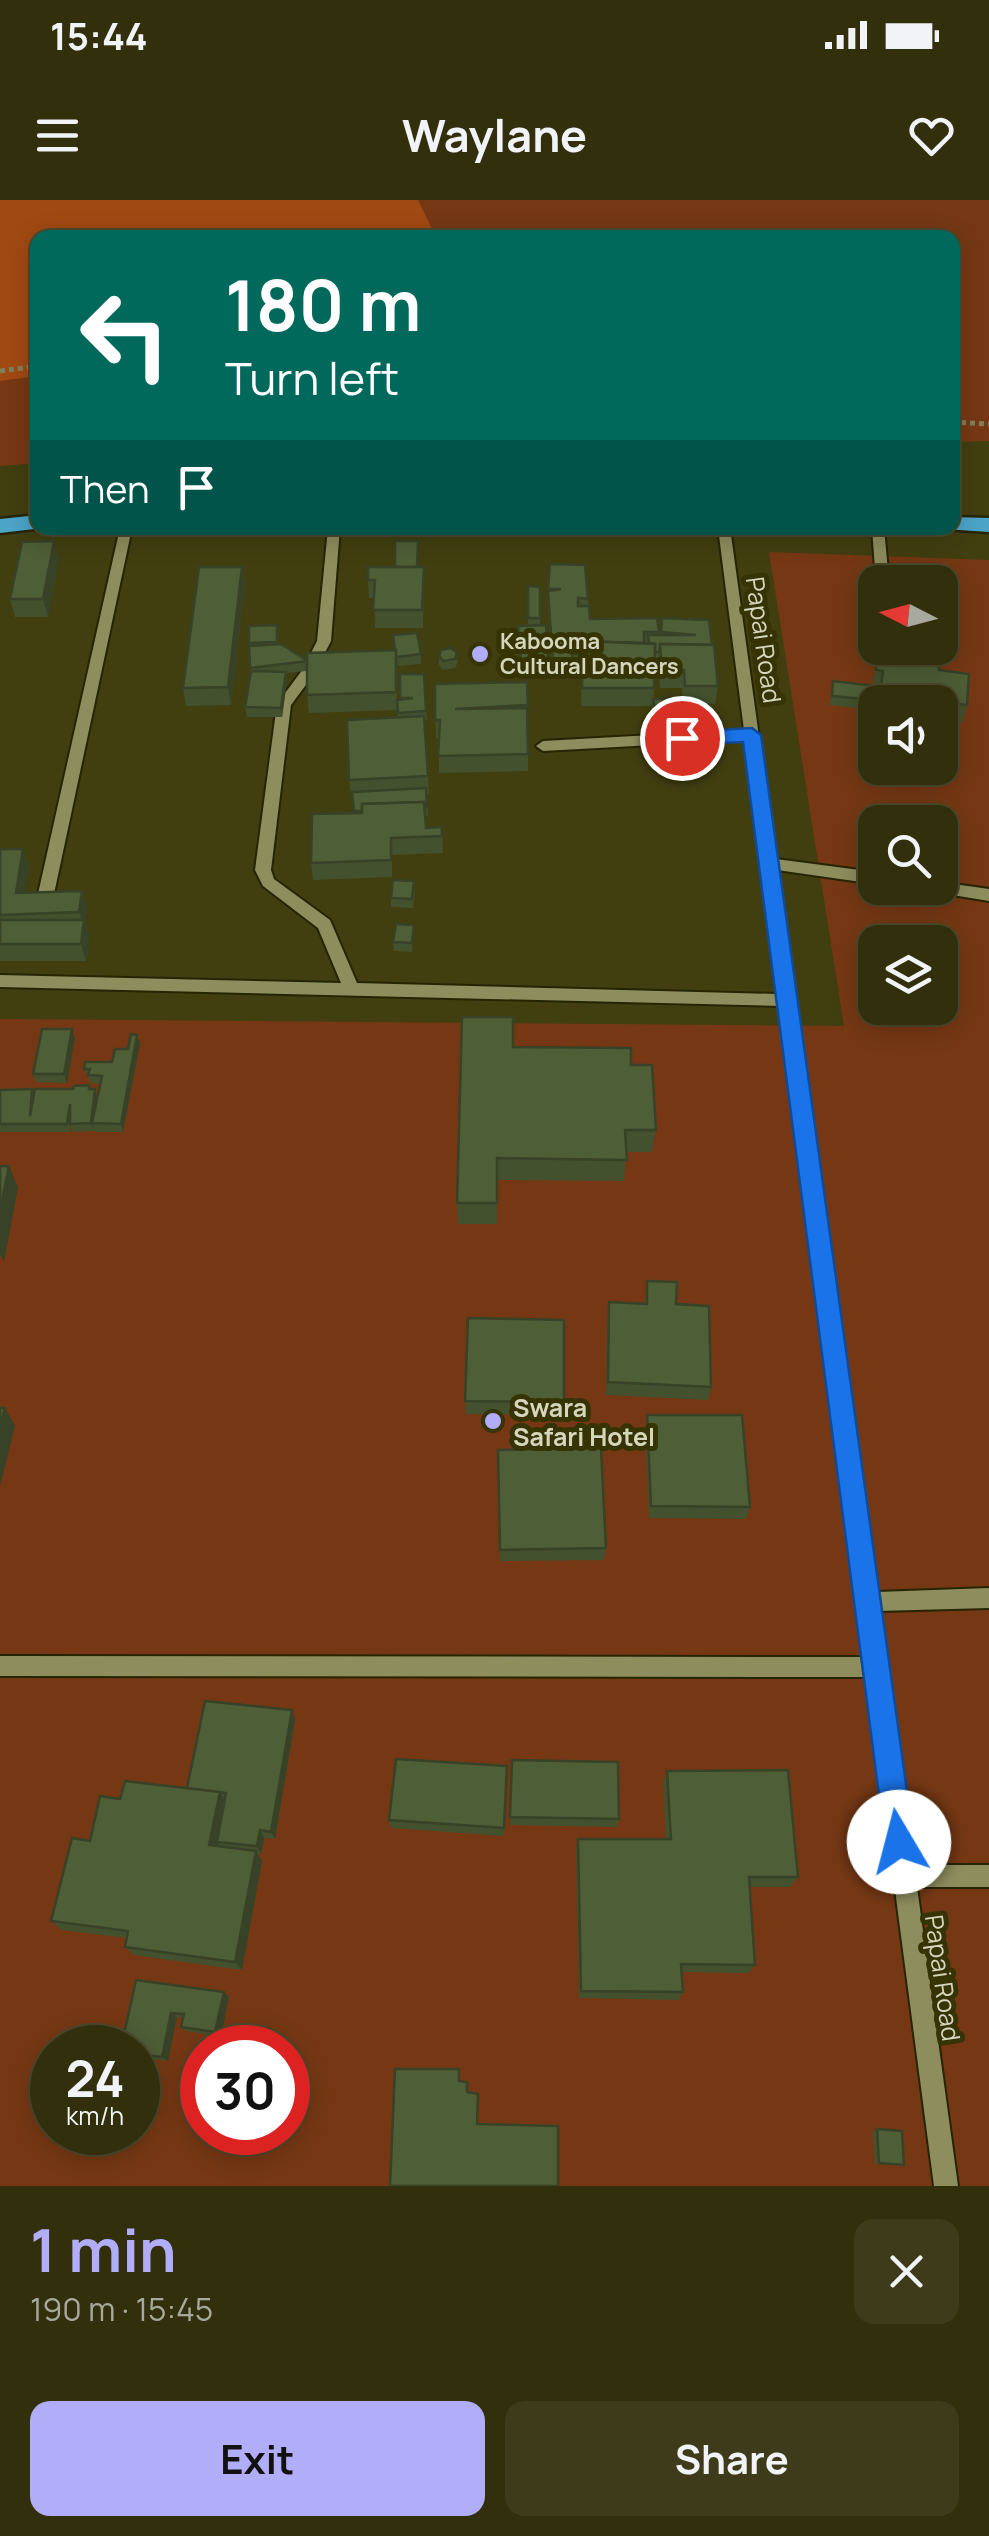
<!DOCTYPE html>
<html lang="en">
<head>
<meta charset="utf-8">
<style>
  :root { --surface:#312f0c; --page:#3d3b1a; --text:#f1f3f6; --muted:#a8a99d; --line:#4c4a2d; --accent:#b2adf9 }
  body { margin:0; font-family:Manrope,sans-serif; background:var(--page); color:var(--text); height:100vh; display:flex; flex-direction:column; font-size:38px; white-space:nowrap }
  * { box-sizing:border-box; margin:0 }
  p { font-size:32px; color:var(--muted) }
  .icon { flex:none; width:55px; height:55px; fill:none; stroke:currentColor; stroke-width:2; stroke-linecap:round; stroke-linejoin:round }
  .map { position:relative; height:1986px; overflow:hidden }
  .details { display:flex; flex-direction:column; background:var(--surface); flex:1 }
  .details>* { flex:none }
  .banner { position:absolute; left:30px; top:30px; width:930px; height:305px; border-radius:20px; box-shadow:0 5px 25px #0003,0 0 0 2px var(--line); background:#00695c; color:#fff; overflow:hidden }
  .needle { width:65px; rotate:276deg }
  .controls { position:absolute; left:858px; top:365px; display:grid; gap:20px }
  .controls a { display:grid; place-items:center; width:100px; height:100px; border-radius:20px; background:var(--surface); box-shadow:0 5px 25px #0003,0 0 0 2px var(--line); font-size:50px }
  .speed { position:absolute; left:30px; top:1825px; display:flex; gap:20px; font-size:50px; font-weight:700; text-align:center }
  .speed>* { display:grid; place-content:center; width:130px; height:130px; border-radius:50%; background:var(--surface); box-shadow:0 5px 25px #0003,0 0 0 2px var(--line); line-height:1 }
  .speed small { font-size:25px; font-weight:400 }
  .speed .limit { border:15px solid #d22; background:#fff; color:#111 }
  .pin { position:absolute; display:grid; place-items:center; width:85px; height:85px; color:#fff; margin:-42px; border:5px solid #fff; border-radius:50%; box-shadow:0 2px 10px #0007 }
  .me { position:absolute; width:110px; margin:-55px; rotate:352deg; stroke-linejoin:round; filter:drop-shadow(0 0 8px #0008) }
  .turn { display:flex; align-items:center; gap:35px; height:210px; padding:0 30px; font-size:45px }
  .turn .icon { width:130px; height:130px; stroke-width:2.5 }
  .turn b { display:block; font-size:70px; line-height:85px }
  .then { display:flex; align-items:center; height:95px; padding:0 30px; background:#0003; gap:20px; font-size:38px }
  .round { display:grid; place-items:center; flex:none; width:105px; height:105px; border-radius:20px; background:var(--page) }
  .summary { display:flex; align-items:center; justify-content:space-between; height:170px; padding:0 30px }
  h1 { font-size:60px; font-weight:700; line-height:75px; color:var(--accent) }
  .action { display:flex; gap:20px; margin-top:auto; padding:20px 30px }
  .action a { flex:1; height:115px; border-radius:20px; background:var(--accent); color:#111; font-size:40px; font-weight:700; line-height:115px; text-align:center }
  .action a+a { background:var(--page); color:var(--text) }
  .status { display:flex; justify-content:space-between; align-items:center; height:70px; padding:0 50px; background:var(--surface); direction:ltr }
  .status svg { height:28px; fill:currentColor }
  header { display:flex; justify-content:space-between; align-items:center; height:130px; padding:0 30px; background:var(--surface); font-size:45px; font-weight:700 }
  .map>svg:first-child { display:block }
</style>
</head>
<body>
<div class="status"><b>15:44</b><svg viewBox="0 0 49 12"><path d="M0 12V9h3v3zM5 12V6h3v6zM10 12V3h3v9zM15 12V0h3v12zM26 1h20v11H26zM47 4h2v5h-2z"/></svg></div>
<header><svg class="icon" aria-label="menu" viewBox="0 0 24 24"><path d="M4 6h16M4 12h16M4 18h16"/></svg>Waylane<svg class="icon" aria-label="heart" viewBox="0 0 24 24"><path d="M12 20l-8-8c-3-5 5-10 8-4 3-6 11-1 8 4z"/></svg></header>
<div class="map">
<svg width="989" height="1986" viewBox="0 0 989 1986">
  <rect width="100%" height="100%" fill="#413f10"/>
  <g fill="#763814" fill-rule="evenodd">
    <polygon points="0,0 989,0 989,241 953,242 952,38 38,38 37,263 0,266"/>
    <path d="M769,352L989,360V1986H0V819L844,826ZM875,382H940V448H875ZM875,502H940V568H875ZM875,622H940V688H875ZM875,742H940V808H875ZM52,1848H138V1932H52ZM202,1848H288V1932H202Z"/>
  </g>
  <polygon fill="#a14913" points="0,0 418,0 436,37 38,38 37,176 0,181"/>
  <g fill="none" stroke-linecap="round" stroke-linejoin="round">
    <g stroke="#262502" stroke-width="4">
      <g id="minor">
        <polygon points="120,328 132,328 54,694 46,700 38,694"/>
        <polygon points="328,328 340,328 331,441 314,474 291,505 271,670 274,679 330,720 357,783 778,794 745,540 543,551 536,546 543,541 744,530 718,328 730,328 776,659 875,672 875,684 777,670 877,1392 989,1388 989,1408 879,1411 914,1665 989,1665 989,1687 917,1687 958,1986 934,1986 867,1477 0,1476 0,1456 865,1457 780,806 0,787 0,775 341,783 318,728 263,686 255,670 277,504 303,469 317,441"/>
        <polygon points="872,328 884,328 889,382 876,382"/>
        <polygon points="883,448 897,448 896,463 886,463"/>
        <polygon points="940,682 989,689 989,701 934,692 932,688 940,688"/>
      </g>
    </g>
    <g stroke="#262502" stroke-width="5">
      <g id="highway">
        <polygon points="38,315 38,328 43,328 0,333 0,319"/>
        <polygon points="952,317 989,318 989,332 944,329 952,328"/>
      </g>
    </g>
    <g stroke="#807f5a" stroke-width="5" stroke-dasharray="5 4" stroke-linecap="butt">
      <polyline points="0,171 38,166"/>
      <polyline points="952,222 989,224"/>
    </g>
    <use href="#minor" fill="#8e8d5e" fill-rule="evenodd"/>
    <use href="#highway" fill="#4ca4c7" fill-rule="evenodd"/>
  </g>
  <g fill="#43512e">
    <polygon points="59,359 48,417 15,417 10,399"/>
    <polygon points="550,364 588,399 590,419 657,418 658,435 660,435 662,418 709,420 718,486 715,504 683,504 682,488 660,488 658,461 655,461 653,506 581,506 582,458 580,458 580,463 572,463 572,471 552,472 548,400"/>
    <polygon points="242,367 245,385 231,505 186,506 183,488"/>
    <polygon points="418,367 424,367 423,428 375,428 374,398 369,398 368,380"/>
    <polygon points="528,386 540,387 540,425 548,462 548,471 520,471 518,435 528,426"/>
    <polygon points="277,425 279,444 307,461 394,450 393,435 421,454 421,464 397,466 396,462 397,500 400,500 400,474 424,474 427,520 425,520 429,594 427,594 428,616 425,616 426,628 442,627 443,653 392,655 392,677 313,680 311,663 354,613 349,580 398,517 398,510 309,513 307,495 307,471 286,473 287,481 282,517 247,517 245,507 251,475 249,426"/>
    <polygon points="451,448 458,462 455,468 443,470 439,465 439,456"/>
    <polygon points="878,454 939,470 967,505 962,523 940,520 940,502 877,502 879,489 876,489 873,510 830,505 833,481 872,486"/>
    <polygon points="435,484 528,505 528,571 439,573 439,538 436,538"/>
    <polygon points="653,499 684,509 682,518 654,519 652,508"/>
    <polygon points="0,649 23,649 29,666 24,693 87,708 85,723 90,737 86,761 0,761"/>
    <polygon points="415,690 413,708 391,707 391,698"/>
    <polygon points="414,725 412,752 394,751 393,742"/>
    <polygon points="75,838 67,883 36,882 33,874"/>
    <polygon points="140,843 123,932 95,932 94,928 94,931 73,932 71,926 70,932 0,932 0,890 34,894 73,889 89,885 97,898 100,884 91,883 84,869 112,862 128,849"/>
    <polygon points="513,847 631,865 656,930 652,952 626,952 624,981 497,980 497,1024 458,1024 457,1003"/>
    <polygon points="647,1081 676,1104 711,1187 708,1200 606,1195 607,1116 609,1102 645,1103"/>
    <polygon points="465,1201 564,1202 563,1215 466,1214"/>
    <polygon points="647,1215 750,1307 746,1319 649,1318 645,1228"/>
    <polygon points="498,1250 606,1348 604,1360 500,1361"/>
    <polygon points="295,1520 275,1639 264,1638 261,1654 258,1653 262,1661 242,1770 134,1755 125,1747 127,1738 62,1730 51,1721 90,1641 120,1599 187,1588"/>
    <polygon points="512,1560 619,1619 617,1627 510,1625"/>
    <polygon points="507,1566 504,1636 391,1628 389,1620"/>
    <polygon points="667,1571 798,1677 790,1687 749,1687 755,1765 749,1773 681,1772 683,1792 678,1800 579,1798 576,1650 578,1639 666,1639 663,1583"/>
    <polygon points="136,1780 229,1797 221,1837 187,1831 181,1827 183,1818 177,1817 168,1861 138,1857"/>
    <polygon points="877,1929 904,1965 875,1964 873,1931"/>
  </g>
  <g fill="#374226">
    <polygon points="54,341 59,359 48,417 43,399"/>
    <polygon points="242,367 245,385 231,505 228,487"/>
    <polygon points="286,472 287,481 282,517 281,508"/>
    <polygon points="23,649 29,666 22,710 16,693"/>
    <polygon points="82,691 87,708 85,723 90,737 86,761 81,744 84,726 79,712"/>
    <polygon points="72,829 75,838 67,883 64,874"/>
    <polygon points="137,835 140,843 123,932 121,924"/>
    <polygon points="95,889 97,898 92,923 94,931 91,923"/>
    <polygon points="9,966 18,987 4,1062 0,1054 0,1010"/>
    <polygon points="5,1208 15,1226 0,1287 0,1228"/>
    <polygon points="292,1510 295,1520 275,1639 271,1632"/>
    <polygon points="220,1592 226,1604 216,1656 209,1645"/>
    <polygon points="260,1630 264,1638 261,1654 257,1646"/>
    <polygon points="256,1651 262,1661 242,1770 235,1762"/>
    <polygon points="224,1792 229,1797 221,1837 215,1832"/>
    <polygon points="171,1813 177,1817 168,1861 162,1857"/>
  </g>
  <g fill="#4e5e36" stroke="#374226" stroke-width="2.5">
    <polygon points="54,341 43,399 10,399 22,342"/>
    <polygon points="395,341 418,341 417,367 395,367"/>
    <polygon points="550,364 585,365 588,399 578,398 578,406 589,406 590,419 657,418 659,432 644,432 644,443 583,441 583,449 579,449 580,454 572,454 572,462 553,462 548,391 561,389 548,389"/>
    <polygon points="199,367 242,367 228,487 183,488"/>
    <polygon points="368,367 424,367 422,410 373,410 375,380 368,380"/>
    <polygon points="528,386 540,387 540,418 528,418"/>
    <polygon points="662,418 709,420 712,445 660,444 659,452 655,452 655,444 649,443 648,435 696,435 661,432"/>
    <polygon points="277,425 277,442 249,443 249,426"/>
    <polygon points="546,425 548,462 521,462 518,426"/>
    <polygon points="417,433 421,454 396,457 393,435"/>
    <polygon points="583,441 655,444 654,488 582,488"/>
    <polygon points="281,444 308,461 250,468 249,446"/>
    <polygon points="660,444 714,445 718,486 685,486 684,470 662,470"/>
    <polygon points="451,448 457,453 455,459 443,461 439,456 441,450"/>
    <polygon points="396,450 396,492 307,495 307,453"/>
    <polygon points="878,454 939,462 939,470 969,474 967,505 880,494 883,471 876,470"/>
    <polygon points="251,471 286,472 281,508 245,507"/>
    <polygon points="400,474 424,474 426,511 398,513 397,500 413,498 400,498"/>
    <polygon points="833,481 876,486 875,500 832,496"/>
    <polygon points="527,482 528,505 455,509 527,508 528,554 438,556 440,520 435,520 435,484"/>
    <polygon points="682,498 684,509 655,510 653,499"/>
    <polygon points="424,516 428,576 349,580 347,520"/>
    <polygon points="426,588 427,607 425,607 424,602 362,604 362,611 354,611 352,592"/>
    <polygon points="424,602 426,628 442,627 442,636 391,638 391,660 311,663 312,614 362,613 362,604"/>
    <polygon points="0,649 23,649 16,693 82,691 79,712 0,715"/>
    <polygon points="393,680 414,681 412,699 391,698"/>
    <polygon points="0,720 84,720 81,744 0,744"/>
    <polygon points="396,724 414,725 412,743 393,742"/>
    <polygon points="462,817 513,817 513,847 631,848 631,865 652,865 656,930 625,930 627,960 497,958 497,1003 457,1003"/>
    <polygon points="42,829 72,829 64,874 33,874"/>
    <polygon points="131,834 137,835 121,924 92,923 102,876 88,875 90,869 84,869 85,862 112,862 115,849 128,849"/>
    <polygon points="89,885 89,889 95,889 91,923 70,924 70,904 67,924 0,924 0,890 32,889 30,916 35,889 73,889 74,886"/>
    <polygon points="0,966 9,966 0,1010"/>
    <polygon points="647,1081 677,1082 676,1104 709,1106 711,1187 608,1182 609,1102 647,1104"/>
    <polygon points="468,1118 564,1120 564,1202 465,1201"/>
    <polygon points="0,1208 5,1208 0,1228"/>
    <polygon points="647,1215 742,1215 750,1307 651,1306"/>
    <polygon points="601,1248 606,1348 500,1350 498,1250"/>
    <polygon points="205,1501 292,1510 271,1632 260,1630 257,1646 217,1642 226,1593 187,1588"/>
    <polygon points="396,1559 507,1566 504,1628 389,1620"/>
    <polygon points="512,1560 618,1562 619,1619 510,1617"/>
    <polygon points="788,1570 798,1677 749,1677 755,1765 681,1764 683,1792 581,1791 578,1639 671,1639 667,1571"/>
    <polygon points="125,1581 220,1592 209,1645 256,1651 235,1762 125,1747 128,1731 51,1721 72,1638 90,1641 100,1596 120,1599"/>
    <polygon points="136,1780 224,1792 215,1832 181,1827 184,1814 171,1813 162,1857 138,1854 138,1848 121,1848"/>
    <polygon points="395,1869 459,1869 459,1881 467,1882 467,1892 478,1894 477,1924 558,1926 558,1986 390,1986"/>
    <polygon points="877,1929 902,1931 904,1965 879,1963"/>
  </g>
  <polygon fill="#1a73e8" stroke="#114b97" stroke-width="2.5" points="752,528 761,535 914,1642 909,1652 899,1656 889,1652 885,1642 743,542 682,545 673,538 682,532"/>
  <g fill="#b2adf9" stroke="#363404" stroke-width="4">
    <circle cx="480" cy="454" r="10"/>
    <circle cx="493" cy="1221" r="10"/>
  </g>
  <g text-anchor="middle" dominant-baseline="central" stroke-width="10" stroke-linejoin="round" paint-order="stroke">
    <g font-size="22" font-weight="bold" fill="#d6d6be" stroke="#363404" text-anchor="start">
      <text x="500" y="441">Kabooma<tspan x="500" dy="25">Cultural Dancers</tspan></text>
    </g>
    <g font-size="25" fill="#d6d6be" stroke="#363404">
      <text transform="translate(764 440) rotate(82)">Papai Road</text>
      <text transform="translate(943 1778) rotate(82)">Papai Road</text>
    </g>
    <g font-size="25" font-weight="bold" fill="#d6d6be" stroke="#363404" text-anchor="start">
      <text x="513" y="1207">Swara<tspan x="513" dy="29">Safari Hotel</tspan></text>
    </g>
  </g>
</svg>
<div class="controls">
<a><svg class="needle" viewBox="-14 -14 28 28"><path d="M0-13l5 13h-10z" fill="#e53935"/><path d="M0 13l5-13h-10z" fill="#a8a99d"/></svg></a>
<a><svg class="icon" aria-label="sound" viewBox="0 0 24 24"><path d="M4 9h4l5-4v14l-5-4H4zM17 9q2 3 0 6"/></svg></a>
<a><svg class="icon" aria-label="search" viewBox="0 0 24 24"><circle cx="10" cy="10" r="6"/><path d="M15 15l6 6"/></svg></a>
<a><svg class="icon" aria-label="layers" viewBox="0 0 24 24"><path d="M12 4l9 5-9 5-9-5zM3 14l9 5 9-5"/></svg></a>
</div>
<div class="speed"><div>24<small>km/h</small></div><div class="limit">30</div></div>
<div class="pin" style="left:682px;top:538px;background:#d93025"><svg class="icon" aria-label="arrive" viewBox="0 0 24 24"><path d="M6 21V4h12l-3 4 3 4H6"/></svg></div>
<svg class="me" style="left:899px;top:1642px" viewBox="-20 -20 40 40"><circle r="19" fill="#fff"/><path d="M0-13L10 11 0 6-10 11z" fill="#1a73e8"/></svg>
<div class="banner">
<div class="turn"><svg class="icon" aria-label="left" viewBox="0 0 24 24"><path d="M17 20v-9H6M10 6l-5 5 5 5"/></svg><div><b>180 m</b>Turn left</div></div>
<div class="then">Then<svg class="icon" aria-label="arrive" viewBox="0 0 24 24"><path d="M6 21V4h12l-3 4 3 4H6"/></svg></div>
</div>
</div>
<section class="details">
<div class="summary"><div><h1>1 min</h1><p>190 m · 15:45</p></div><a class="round"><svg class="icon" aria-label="close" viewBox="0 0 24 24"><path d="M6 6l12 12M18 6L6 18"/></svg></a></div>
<div class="action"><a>Exit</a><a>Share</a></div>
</section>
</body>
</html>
